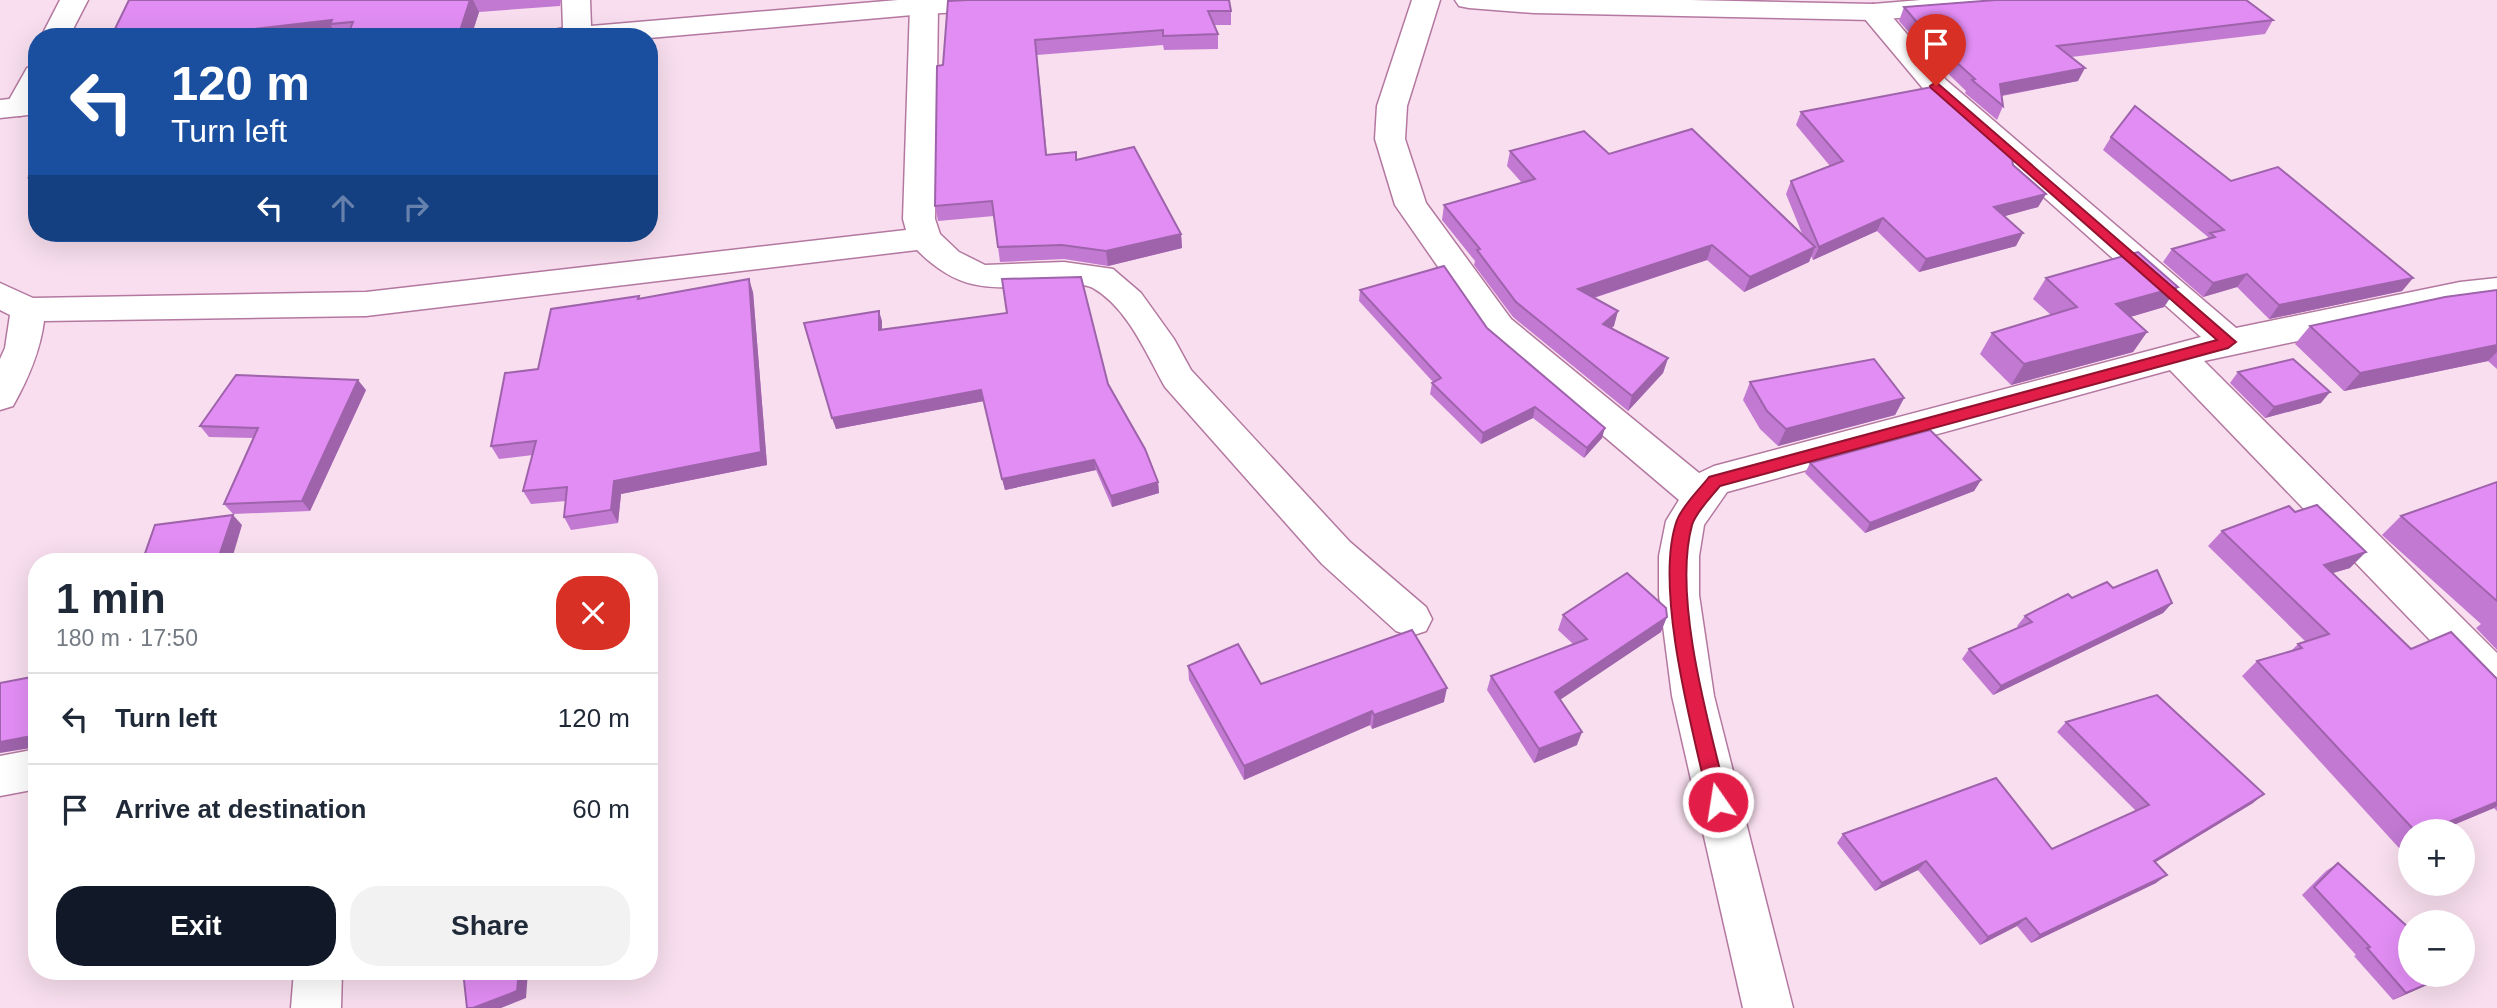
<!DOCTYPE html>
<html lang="en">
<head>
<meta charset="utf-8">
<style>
  :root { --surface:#fff; --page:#f2f2f3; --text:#1f2937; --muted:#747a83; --line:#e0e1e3; --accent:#111827 }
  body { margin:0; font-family:Arial,sans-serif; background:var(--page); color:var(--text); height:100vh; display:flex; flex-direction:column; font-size:26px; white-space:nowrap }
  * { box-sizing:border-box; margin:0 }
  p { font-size:23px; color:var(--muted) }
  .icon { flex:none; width:38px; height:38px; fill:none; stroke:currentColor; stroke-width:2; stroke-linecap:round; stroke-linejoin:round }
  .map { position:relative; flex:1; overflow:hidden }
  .details { position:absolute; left:28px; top:553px; width:630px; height:427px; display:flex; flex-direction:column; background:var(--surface); border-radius:28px; box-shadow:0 7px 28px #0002 }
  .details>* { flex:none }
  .guide { position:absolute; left:28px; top:28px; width:630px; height:214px; border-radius:28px; box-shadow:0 7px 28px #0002; background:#1a4fa0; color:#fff; overflow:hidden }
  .controls { position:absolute; left:2398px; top:819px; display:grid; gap:14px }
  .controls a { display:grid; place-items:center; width:77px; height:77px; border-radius:50%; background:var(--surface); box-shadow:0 7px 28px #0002; font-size:35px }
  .pin { position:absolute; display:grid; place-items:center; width:60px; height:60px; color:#fff; margin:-72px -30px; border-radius:50% 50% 50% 0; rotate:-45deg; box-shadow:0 0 7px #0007 }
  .pin .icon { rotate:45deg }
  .me { position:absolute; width:77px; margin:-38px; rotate:347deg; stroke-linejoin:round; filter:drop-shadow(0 0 5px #0008) }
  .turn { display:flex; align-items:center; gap:24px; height:147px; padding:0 28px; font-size:32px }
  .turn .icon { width:91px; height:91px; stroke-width:2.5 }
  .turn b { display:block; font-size:49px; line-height:60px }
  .lanes { display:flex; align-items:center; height:66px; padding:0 28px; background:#0003; justify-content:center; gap:35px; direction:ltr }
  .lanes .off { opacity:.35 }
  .round { display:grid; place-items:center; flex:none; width:74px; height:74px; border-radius:28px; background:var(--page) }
  .overview { display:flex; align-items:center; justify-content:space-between; height:119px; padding:0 28px }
  h1 { font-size:42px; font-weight:800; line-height:52px }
  .action { display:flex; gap:14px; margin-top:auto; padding:14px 28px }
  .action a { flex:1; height:80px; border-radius:28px; background:var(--accent); color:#fff; font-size:28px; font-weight:800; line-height:80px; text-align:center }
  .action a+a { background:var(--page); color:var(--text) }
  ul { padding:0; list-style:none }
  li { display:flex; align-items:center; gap:21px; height:91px; padding:0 28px; border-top:2px solid var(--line) }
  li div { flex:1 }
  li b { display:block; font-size:26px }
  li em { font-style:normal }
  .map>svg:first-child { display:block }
</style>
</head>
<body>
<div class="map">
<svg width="2497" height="1008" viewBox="0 0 2497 1008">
  <rect width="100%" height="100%" fill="#f8deee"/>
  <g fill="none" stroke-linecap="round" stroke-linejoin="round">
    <g stroke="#b478a0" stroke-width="3">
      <g id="street">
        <polygon points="60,0 88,0 69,37 41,37"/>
        <path d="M914,0H934L938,6L935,219L940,234L959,252L985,265L1064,262L1113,269L1141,293L1174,339L1191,370L1350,542L1426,607L1432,619L1426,631L1411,636L1396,631L1322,564L1165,387C1147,355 1128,308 1093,288C1084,283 1066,284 1056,285C996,287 964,297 917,250L366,316L44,321C40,352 28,379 13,406L0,410V359L5,348L10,315L0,310V283L33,298L366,292L906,230L903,219L910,6Z"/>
        <polygon points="1412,0 1440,0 1407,106 1405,139 1426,203 1511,319 1699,473 1714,466 2201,337 1926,92 1859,12 1863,6 1873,4 1883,6 1946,80 2236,328 2460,282 2497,278 2497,300 2460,306 2204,361 2497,653 2497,699 2482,694 2170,370 1727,492 1704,525 1699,556 1699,595 1714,696 1793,1008 1743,1008 1672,696 1659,595 1659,556 1666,521 1679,500 1487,337 1395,205 1375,139 1377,106"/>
        <polygon points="37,65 37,103 30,113 20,116 10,113 5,107 27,68"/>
        <polygon points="37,749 37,789 0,796 0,756"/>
        <polygon points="294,971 342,971 341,1008 291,1008"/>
      </g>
    </g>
    <g stroke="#b478a0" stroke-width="3">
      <g id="secondary">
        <polygon points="562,0 590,0 591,26 898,0 1050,0 1046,6 1036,8 924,14 649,38 546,37 550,31 563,28"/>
        <polygon points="1455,0 1690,0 1873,4 1921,0 2039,0 2035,6 2025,8 1873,20 1534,13 1469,8 1459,6"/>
        <polygon points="37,96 37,114 0,118 0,100"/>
      </g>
    </g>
    <use href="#street" fill="#fff" fill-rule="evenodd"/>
    <use href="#secondary" fill="#fff" fill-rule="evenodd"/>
  </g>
  <g fill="#c279d2">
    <polygon points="129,0 561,0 560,6 479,12 471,37 337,37"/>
    <polygon points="1996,0 2247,0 2273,20 2265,34 2071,57 2078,81 2002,96 2003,106 1997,120 1965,93 1966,91 1927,53 1899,21 1904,7"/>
    <polygon points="948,1 1231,11 1231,25 1214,25 1218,34 1218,49 1164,50 1163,45 1037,55 1047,155 1076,160 1181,234 1182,248 1108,266 1064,259 1000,262 994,216 938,221 935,206 943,65"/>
    <polygon points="1801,112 2013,165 2046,194 2038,207 2005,216 2016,246 1919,272 1877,231 1813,260 1811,256 1809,262 1744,292 1707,260 1594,298 1614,326 1611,328 1668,358 1663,373 1628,411 1513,317 1474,265 1475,261 1442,220 1444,205 1522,183 1507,166 1510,151 1609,154 1803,236 1786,194 1791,181 1830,166 1796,125"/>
    <polygon points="2111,137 2231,181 2413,278 2402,291 2269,319 2237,287 2203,297 2163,262 2172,249 2206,239 2208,237 2103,150"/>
    <polygon points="37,164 37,186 29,177"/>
    <polygon points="2046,278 2164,307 2130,317 2147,332 2133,352 2011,385 1980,354 1992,333 2051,315 2033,299"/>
    <polygon points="1360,290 1487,328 1602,438 1584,458 1533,418 1481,444 1430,394 1432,383 1433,382 1359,301"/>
    <polygon points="2497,290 2497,369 2488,361 2344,391 2295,344 2310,326"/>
    <polygon points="753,292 767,465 621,494 618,523 571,530 564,517 566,501 531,504 523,491 533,455 499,459 491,446 538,369 639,296 640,299"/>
    <polygon points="882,321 882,329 1108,384 1158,482 1159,493 1112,507 1096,470 1005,490 984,401 836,429"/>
    <polygon points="2238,372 2321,403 2265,418 2230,383"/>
    <polygon points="1750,382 1904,398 1895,415 1778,446 1760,429 1743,400"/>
    <polygon points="366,390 310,511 233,514 224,504 254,438 209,437 200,426"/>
    <polygon points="1810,463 1981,480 1974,491 1865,533 1805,473"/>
    <polygon points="2497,482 2497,650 2476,628 2481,624 2382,535 2401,516"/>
    <polygon points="2222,531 2350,568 2333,573 2411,649 2497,679 2497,811 2494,808 2439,831 2410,831 2410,844 2399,848 2242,676 2257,661 2291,651 2298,644 2306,642 2208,546"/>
    <polygon points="2113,588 2172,603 2163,613 1993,695 1962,659 1969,649 2019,628 2017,626 2025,616 2072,598"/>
    <polygon points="1563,615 1661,632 1560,699 1577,745 1534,763 1487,690 1491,676 1573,644 1558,630"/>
    <polygon points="1188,666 1261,684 1444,702 1372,729 1370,725 1244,780 1189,680"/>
    <polygon points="2066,722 2253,803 2156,862 2156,883 2031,943 2017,926 1980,945 1918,870 1875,891 1837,843 1843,834 2052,849 2136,811 2057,732"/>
    <polygon points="2338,863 2410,975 2449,975 2393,1000 2354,956 2356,955 2302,895 2326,871"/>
  </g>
  <g fill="#9e63ab">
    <polygon points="470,0 473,0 479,12 471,37 458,37"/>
    <polygon points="332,20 330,24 337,36 185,37"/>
    <polygon points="2085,68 2078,81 1993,97 2000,84"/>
    <polygon points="649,86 657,106 649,144"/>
    <polygon points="2046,194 2038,207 1987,221 1994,207"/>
    <polygon points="1883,218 1877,231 1813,260 1819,247"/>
    <polygon points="2023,233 2016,246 1919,272 1926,259"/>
    <polygon points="1181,234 1182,248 1108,266 1106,251"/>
    <polygon points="1712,245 1707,260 1574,304 1578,289"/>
    <polygon points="1815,247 1809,262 1744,292 1750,277"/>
    <polygon points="2247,274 2237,287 2203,297 2213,283"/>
    <polygon points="2413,278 2402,291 2269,319 2279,305"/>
    <polygon points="749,279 753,292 767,465 621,494 618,523 611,510 614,481"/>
    <polygon points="2178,287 2164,307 2103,325 2116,304"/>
    <polygon points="879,311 882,321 882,340 879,330"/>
    <polygon points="1618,311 1614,326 1599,339 1603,324"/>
    <polygon points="2147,332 2133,352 2011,385 2024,364"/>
    <polygon points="2497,345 2497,352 2488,361 2344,391 2360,373"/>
    <polygon points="1668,358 1663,373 1628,411 1632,396"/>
    <polygon points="358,380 366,390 310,511 302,501"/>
    <polygon points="981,390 984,401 836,429 832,418"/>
    <polygon points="2330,392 2321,403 2265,418 2274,407"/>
    <polygon points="1904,398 1895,415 1778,446 1786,429"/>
    <polygon points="1535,407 1533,418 1481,444 1483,433"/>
    <polygon points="1605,428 1602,438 1584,458 1587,448"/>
    <polygon points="1094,460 1096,470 1005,490 1002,479"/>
    <polygon points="1981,480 1974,491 1865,533 1870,523"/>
    <polygon points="1158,482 1159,493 1112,507 1111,496"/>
    <polygon points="233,515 242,525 231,562 217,562"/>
    <polygon points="2366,552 2350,568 2308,580 2324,565"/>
    <polygon points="2172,603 2163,613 1993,695 2001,686"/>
    <polygon points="1667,617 1661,632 1551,706 1555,692"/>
    <polygon points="1447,688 1444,702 1372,729 1374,715"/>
    <polygon points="1372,711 1370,725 1244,780 1244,766"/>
    <polygon points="1582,732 1577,745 1534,763 1539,749"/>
    <polygon points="37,735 37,747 0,753 0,742"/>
    <polygon points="2264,794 2253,803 2144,869 2154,861"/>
    <polygon points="2497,802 2497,806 2494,808 2439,831 2427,831"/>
    <polygon points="2410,841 2410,844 2399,848"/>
    <polygon points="1926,861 1918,870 1875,891 1882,883"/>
    <polygon points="2167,875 2156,883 2031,943 2040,935"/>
    <polygon points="2026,918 2017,926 1980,945 1988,937"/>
    <polygon points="519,971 528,971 526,998 501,1008 473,1008"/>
    <polygon points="2448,975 2449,975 2393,1000 2406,993"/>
  </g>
  <g fill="#e28df4" stroke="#9e63ab" stroke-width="2">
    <polygon points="129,0 470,0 458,37 347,37 353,22 330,24 332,20 185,37 111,37"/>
    <polygon points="968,0 1229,0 1231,11 1208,11 1218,34 1163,36 1163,30 1035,40 1046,155 1076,152 1076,160 1134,147 1181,234 1106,251 1062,245 998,247 992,201 935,206 937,66 943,65 948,1"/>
    <polygon points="1996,0 2246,0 2273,20 2057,46 2085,68 2000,84 2003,106 1972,80 1975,79 1932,40 1904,7"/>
    <polygon points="1937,86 2011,151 2013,165 2046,194 1994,207 2023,233 1926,259 1883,218 1819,247 1791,181 1843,161 1801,112"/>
    <polygon points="2135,106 2231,181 2278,167 2413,278 2279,305 2247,274 2213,283 2172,249 2215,237 2210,233 2224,230 2111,137"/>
    <polygon points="1692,129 1815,247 1750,277 1712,245 1578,289 1618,311 1603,324 1668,358 1632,396 1516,302 1477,250 1480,249 1444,205 1535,179 1510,151 1584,131 1609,154"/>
    <polygon points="37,164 37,176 29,177"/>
    <polygon points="2138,252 2178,287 2116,304 2147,332 2024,364 1992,333 2077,307 2046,278"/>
    <polygon points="1444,266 1487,328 1605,428 1587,448 1535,407 1483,433 1432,383 1441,378 1360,290"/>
    <polygon points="1081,277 1108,384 1145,449 1158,482 1111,496 1094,460 1002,479 981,390 832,418 804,323 879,311 879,330 1007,313 1002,279"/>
    <polygon points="749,279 761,452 614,481 611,510 564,517 567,487 523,491 536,441 491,446 505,373 538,369 551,309 639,296 638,299"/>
    <polygon points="2497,290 2497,345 2360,373 2310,326 2445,297"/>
    <polygon points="1874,359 1904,398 1786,429 1767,411 1750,382"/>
    <polygon points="2293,359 2330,392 2274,407 2238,372"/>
    <polygon points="236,375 358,380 302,501 224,504 258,428 200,426"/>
    <polygon points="1930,430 1981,480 1870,523 1810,463"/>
    <polygon points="2497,482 2497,601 2401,516"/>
    <polygon points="2317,505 2366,552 2324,565 2411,649 2451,632 2497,679 2497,802 2427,831 2415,831 2257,661 2302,648 2298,644 2329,634 2222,531 2289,506 2295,512"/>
    <polygon points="233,515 217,562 142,562 155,525"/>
    <polygon points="2157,570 2172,603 2001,686 1969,649 2032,622 2025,616 2068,594 2072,598 2107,582 2113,588"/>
    <polygon points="1627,573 1666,608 1667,617 1555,692 1582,732 1539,749 1491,676 1587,639 1563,615"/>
    <polygon points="1412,630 1447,688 1374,715 1372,711 1244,766 1188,666 1238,644 1261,684"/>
    <polygon points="37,676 37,735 0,742 0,683"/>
    <polygon points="2157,695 2264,794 2154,861 2167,875 2040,935 2026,918 1988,937 1926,861 1882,883 1843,834 1996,778 2052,849 2149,805 2066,722"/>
    <polygon points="2338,863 2410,929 2410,975 2448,975 2406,993 2367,948 2370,947 2314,887"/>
    <polygon points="463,971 519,971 517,991 473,1008 467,1008"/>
  </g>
  <path fill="#e11d48" stroke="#92132f" stroke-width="2" d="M1936,82L2236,342L2228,348L1720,486C1711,497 1696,512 1692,525C1672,599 1710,728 1728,802L1725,808L1718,810L1712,808L1709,802C1693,733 1653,586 1677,520C1683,505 1699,490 1709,477L2217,340L1931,88L1930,86Z"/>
</svg>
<div class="controls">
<a>+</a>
<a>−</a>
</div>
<div class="pin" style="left:1936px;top:86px;background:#d93025"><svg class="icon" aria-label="arrive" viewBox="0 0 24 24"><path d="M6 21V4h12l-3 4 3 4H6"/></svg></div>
<svg class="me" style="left:1718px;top:802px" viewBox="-20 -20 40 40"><circle r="17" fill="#e11d48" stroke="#fff" stroke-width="3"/><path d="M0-11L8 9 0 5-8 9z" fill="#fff"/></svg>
<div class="guide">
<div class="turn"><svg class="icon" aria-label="left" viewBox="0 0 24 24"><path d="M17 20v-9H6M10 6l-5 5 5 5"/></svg><div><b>120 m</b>Turn left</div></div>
<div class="lanes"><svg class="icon" aria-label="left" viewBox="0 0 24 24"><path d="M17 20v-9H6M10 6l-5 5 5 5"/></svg><svg class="icon off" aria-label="ahead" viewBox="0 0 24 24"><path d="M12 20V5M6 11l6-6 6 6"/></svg><svg class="icon off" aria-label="right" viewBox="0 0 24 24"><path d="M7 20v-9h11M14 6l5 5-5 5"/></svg></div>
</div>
<section class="details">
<div class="overview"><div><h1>1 min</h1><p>180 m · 17:50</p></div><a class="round" style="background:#d93025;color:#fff"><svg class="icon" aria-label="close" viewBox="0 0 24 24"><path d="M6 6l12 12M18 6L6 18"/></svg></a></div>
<ul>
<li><svg class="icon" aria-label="left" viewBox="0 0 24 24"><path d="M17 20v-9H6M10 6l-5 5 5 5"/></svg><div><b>Turn left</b></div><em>120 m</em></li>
<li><svg class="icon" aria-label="arrive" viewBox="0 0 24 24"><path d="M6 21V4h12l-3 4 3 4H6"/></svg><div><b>Arrive at destination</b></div><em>60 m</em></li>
</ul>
<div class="action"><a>Exit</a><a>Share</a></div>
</section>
</div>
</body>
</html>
